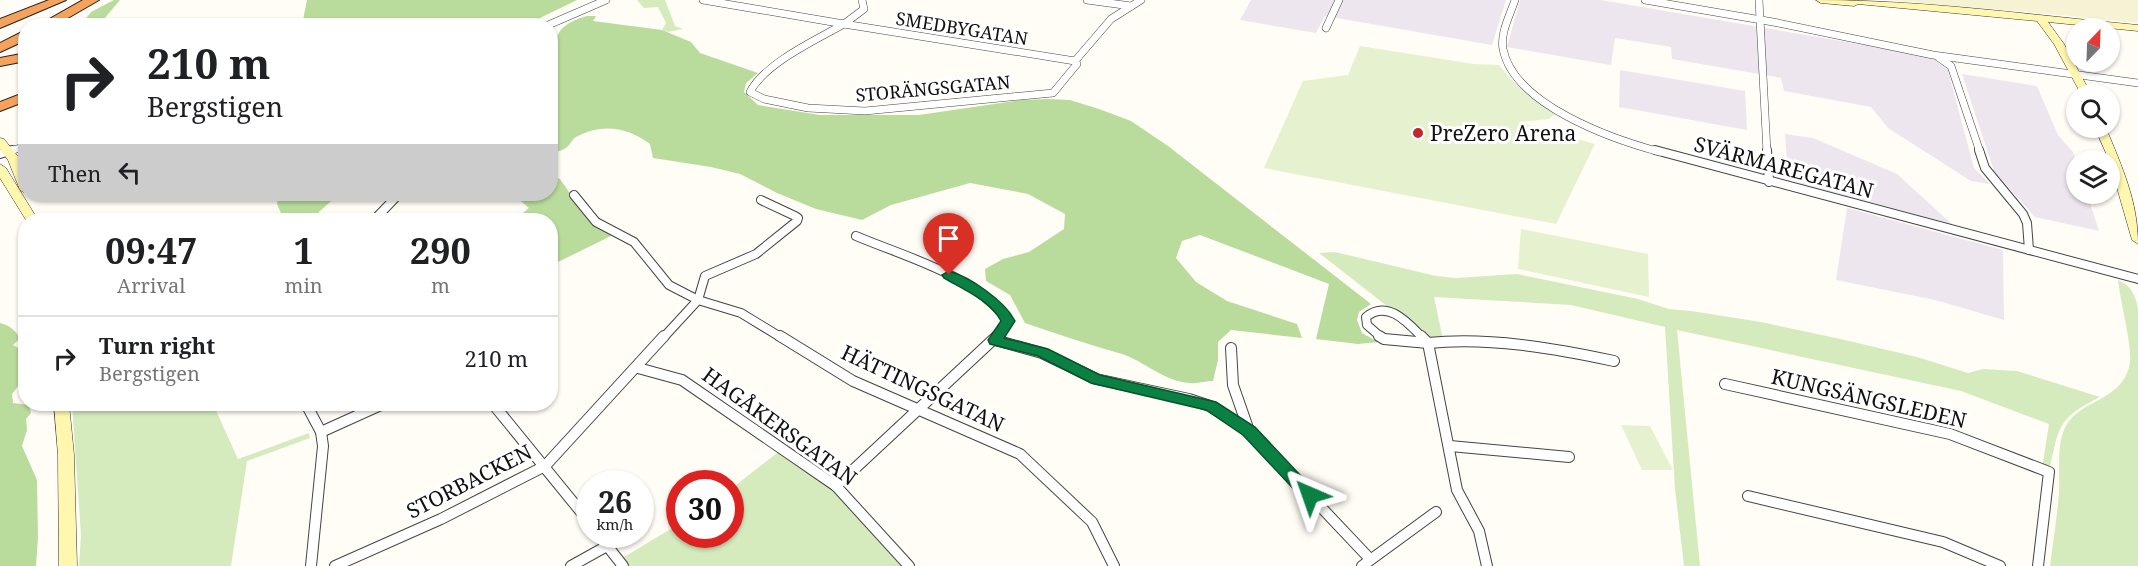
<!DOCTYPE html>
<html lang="en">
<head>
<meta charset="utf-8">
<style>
  :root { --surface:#fff; --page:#f6f6f6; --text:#202124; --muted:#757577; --line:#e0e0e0 }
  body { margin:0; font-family:"Noto Serif",serif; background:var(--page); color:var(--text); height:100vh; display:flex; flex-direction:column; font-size:22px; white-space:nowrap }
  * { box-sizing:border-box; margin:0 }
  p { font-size:20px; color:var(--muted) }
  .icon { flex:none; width:33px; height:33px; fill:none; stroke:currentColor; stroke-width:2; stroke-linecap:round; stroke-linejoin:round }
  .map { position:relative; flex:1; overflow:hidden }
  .details { position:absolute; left:18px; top:213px; width:540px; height:198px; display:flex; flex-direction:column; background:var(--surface); border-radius:24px; box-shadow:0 2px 4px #0004 }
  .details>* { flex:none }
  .banner { position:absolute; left:18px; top:18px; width:540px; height:183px; border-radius:24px; box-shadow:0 2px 4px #0004; background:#fff; color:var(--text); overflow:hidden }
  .needle { width:39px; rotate:23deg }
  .tools { position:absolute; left:2066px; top:18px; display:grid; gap:12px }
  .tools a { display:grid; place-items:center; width:54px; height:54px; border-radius:50%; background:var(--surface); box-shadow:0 2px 4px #0004; font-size:30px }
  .speed { position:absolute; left:576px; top:470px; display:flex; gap:12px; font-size:30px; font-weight:700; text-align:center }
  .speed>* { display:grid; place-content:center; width:78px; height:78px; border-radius:50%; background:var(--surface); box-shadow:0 2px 4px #0004; line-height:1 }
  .speed small { font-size:15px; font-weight:400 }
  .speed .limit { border:9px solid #d22; background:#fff; color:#111 }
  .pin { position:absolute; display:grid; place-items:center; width:51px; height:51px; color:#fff; margin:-62px -26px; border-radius:50% 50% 50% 0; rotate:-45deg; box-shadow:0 0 6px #0007 }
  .pin .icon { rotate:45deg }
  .me { position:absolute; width:66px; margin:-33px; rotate:317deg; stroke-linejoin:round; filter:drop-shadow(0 0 4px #0008) }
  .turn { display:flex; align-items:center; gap:21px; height:126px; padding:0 30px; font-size:27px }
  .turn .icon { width:78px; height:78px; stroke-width:2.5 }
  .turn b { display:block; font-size:42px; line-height:51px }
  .then { display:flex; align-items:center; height:57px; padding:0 30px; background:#0003; gap:12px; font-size:22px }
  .eta { display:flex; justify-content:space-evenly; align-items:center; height:102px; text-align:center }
  .eta b { font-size:36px; font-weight:700; line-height:42px }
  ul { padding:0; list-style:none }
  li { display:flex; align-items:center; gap:18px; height:84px; padding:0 30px; border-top:2px solid var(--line) }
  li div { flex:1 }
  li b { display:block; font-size:22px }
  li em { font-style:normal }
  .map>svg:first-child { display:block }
</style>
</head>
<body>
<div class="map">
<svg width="2138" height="566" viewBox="0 0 2138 566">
  <rect width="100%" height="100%" fill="#fffdf5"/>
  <g fill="#eee6ef">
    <polygon points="1251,0 1506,0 1492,45 1325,16 1316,33 1240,20"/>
    <polygon points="1520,0 1601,0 1865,45 1866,43 1936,59 1947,67 1974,168 1990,184 1971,181 1888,128 1871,107 1784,91 1781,78 1672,59 1671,47 1615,38 1611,65 1507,47"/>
    <polygon points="1620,70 1745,91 1747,130 1619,107"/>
    <polygon points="1962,74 2037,86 2058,135 2073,152 2076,161 2076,194 2087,194 2099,231 2035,217 1994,171"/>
    <polygon points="1785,134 1813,138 1897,174 1955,227 1804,187 1788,175"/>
    <polygon points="1847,208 2003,250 2004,320 1935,300 1836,280"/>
  </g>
  <polygon fill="#f6f3d4" points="1885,0 2138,0 2138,23 2049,14"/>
  <g fill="#d5ebbd">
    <polygon points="637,0 665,0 675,26 683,29 668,32 662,30 666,23 658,7 644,8"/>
    <path d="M1335,252L1436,276L1456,278L1517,274L1638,299L1669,309L1691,311L1761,322L1845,340L1917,357L1968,373L1983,369L2017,371L2100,397C2056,419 2059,428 2049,472L2042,469L2049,424L1961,391L1677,330L1700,566H1684L1675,489L1665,327L1571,305L1434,297L1442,335L1450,341L1428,343L1401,317L1319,253Z"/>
    <path d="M2118,280C2131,285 2136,296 2138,309V566H2050C2053,542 2057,517 2059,493C2060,476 2057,447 2063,433C2074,398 2124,404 2130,362C2132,345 2120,300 2118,280Z"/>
    <polygon points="72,404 213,404 238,459 309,433 310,438 247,461 231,566 79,566 81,535"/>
    <polygon points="782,449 836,486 909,566 623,566 619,560 679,524 680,534 730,534 731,489"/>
  </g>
  <g fill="#b9dc9c">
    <polygon points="114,0 120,0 99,25 81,25 91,12"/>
    <polygon points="307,0 577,0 540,18 529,25 302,25"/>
    <path d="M587,16H596L593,21L662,30L691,42L700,53L758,73L746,83L744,92L758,105L820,115H919L1022,100L1048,99L1070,100L1099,109L1131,121L1168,146L1371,304L1359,312L1357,320L1362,333L1378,342L1358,344L1316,339L1329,284L1200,235L1182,241L1176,258L1196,282L1227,301L1297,324L1302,338L1231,330L1218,342V360L1213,381C1206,381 1197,384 1190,383C1165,382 1144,361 1122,354C1090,345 1057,334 1025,323L1010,295L986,281L985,269L1003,259L1029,252L1064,229L1065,214L1028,194L970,183L891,205L862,220L816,209L777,193L740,174L711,167L653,158L650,144C627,127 602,123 576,137C572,139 571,144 567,147C564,150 558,151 554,153L550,150L551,46L556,44C556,27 573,20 587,16Z"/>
    <polygon points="551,175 560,179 587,218 613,235 554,264 551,261 550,220 514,220 529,208 516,197 515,194 550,194"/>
    <polygon points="278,194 339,194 310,220 284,220 277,204"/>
    <path d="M0,323C9,325 15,330 20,338L13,345L25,352V382L19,385L12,394L13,403L29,405L31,413L26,419L27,430L22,446L37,480L38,537L36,566H0Z"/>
  </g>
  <g fill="#e6f2cf">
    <path d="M1360,46L1474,64L1499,65C1514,85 1534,100 1555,114L1549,119L1519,122L1595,144L1556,224L1264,168L1303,81L1348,75Z"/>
    <polygon points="1521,229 1648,254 1649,297 1518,269"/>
    <polygon points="1621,425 1650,426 1673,470 1642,470"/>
  </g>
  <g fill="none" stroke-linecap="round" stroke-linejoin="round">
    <g stroke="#444" stroke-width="8">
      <g id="street-far2">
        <polyline points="703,0 844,24"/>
        <polyline points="862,0 864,9 844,24 1075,61"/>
        <polyline points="1087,0 1131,6"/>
        <path d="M1515,0C1510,15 1500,33 1503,49C1514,105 1612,139 1660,152"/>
        <polyline points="1645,0 1773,22 1933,55 2138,83"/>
        <polyline points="1759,0 1767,152"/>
        <path d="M844,24C816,40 765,63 750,92L764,99L808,108L865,111L1053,93L1077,64L1075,61L1111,19L1141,0"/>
        <polyline points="546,26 606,0"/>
        <polyline points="1326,28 1339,0"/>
        <polyline points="1938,57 1951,66 1980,152"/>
        <polyline points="7,152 26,146"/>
      </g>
    </g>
    <g stroke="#444" stroke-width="10">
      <g id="street-far1">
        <polyline points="1655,150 2138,279"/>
        <polyline points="1767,150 1769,182"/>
        <polyline points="1979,150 1985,168 2023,214 2027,223 2029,250"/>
        <polyline points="0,154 12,150"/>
        <polyline points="574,195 596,222 634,242 669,285 698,300 741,313 782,338"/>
        <polyline points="374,220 399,194"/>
        <path d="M856,236C908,258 973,274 1008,321L996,338"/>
        <polyline points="663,338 698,300 705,276 756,254 797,221 798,218 795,216 761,200"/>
        <path d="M1382,338L1367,325L1366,317C1388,299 1408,323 1423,338"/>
      </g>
    </g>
    <g stroke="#444" stroke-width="12">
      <g id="street">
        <polyline points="780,336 853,381 1020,454 1092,522 1114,566"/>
        <polyline points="1379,336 1384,339 1428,343"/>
        <polyline points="1421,336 1428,343"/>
        <polyline points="995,340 1042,353 1096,379 1189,399 1210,406 1249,431 1370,559"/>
        <polyline points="1428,343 1457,490 1479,531 1487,566"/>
        <path d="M1428,343C1489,337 1554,348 1614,361"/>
        <polyline points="1231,348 1233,385 1249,431"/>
        <polyline points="638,368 682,380 836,486 909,566"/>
        <polyline points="1725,384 1950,434 2049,472 2038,566"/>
        <polyline points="306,404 321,432 323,446 311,566"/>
        <polyline points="493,404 590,523"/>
        <polyline points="321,432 383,404"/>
        <polyline points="1450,446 1569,457"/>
        <polyline points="836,486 997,336"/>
        <polyline points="1748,496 1943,542 2000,566"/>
        <polyline points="598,534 623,566"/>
        <polyline points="335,566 441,519 545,466 664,336"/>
        <polyline points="571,566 607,546"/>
        <polyline points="1362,566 1436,512"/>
      </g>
    </g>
    <g stroke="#333" stroke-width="1">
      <g id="secondary">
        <path d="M1816,0C1924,0 2031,15 2138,25V31L2048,22L2064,44L2091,94H2081L2054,44L2037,21L1858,4L1854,6L1821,3Z"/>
        <path d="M2095,128H2106C2122,167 2138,201 2138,244L2132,240L2109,160Z"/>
        <polygon points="0,138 4,139 20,159 26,173 27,194 20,190 8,160 0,149"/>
        <polygon points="0,164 6,168 38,220 26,220 0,178"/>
        <polygon points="54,404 69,404 74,455 77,566 59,566 58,455"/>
      </g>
    </g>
    <g stroke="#222" stroke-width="2">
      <g id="highway">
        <polygon points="49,0 66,0 0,28 0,19"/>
        <polygon points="83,0 99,0 54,26 37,26"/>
        <polygon points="26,30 26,40 0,52 0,43"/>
        <polygon points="26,53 26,61 0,66 0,58"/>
        <polygon points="26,92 26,101 0,111 0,102"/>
      </g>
    </g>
    <use href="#street-far2" stroke="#fff" stroke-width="7"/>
    <use href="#street-far1" stroke="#fff" stroke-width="8"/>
    <use href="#street" stroke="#fff" stroke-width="10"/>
    <use href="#secondary" fill="#fff6b0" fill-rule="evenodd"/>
    <use href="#highway" fill="#f5a25d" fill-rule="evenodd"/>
  </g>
  <path fill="#0b8043" stroke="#07532c" stroke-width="1.5" d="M949,271C970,277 1005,301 1015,321L1004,338L1048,349L1100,375L1216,402L1255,427L1315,491L1318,495L1315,500L1310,502L1304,500L1243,435L1206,410L1091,383L1038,356L990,344L988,340L1001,321C991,301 963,289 944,278L942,275Z"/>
  <circle fill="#c4262e" stroke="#fff" stroke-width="2" cx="1418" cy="133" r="6"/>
  <g text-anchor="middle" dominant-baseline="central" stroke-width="6" stroke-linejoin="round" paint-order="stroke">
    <g font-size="18" fill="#111" stroke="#fff">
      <text transform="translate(962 28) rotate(9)">SMEDBYGATAN</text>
      <text transform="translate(933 88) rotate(-5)">STORÄNGSGATAN</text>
    </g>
    <g font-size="21" fill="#111" stroke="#fff" text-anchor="start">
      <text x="1430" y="133">PreZero Arena</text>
    </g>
    <g font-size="21" fill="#111" stroke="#fff">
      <text transform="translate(1784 167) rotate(15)">SVÄRMAREGATAN</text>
      <text transform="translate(923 388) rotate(25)">HÄTTINGSGATAN</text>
      <text transform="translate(1869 398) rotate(13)">KUNGSÄNGSLEDEN</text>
      <text transform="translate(780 426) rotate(36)">HAGÅKERSGATAN</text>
      <text transform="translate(469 481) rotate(-27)">STORBACKEN</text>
    </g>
  </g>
</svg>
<div class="tools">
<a><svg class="needle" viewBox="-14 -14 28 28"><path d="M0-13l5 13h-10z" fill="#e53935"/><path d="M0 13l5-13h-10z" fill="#757577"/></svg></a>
<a><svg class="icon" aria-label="search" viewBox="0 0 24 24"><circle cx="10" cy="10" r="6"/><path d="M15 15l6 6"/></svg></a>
<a><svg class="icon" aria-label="layers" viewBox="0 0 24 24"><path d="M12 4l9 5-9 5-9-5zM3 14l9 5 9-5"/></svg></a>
</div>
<div class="speed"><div>26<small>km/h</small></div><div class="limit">30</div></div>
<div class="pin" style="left:949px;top:275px;background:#d93025"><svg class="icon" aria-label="arrive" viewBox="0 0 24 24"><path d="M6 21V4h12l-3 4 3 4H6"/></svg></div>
<svg class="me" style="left:1310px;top:495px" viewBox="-20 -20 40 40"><path d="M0-17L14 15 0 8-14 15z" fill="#0b8043" stroke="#fff" stroke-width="4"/></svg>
<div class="banner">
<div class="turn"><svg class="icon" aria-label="right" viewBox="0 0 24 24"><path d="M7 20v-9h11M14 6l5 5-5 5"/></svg><div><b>210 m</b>Bergstigen</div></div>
<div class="then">Then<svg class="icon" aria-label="left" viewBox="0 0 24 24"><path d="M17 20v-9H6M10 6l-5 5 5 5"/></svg></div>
</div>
<section class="details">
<div class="eta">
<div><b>09:47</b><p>Arrival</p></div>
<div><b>1</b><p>min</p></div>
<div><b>290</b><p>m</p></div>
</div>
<ul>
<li><svg class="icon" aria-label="right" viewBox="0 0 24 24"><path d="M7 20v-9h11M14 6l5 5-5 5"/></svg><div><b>Turn right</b><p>Bergstigen</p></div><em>210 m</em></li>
</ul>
</section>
</div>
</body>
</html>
